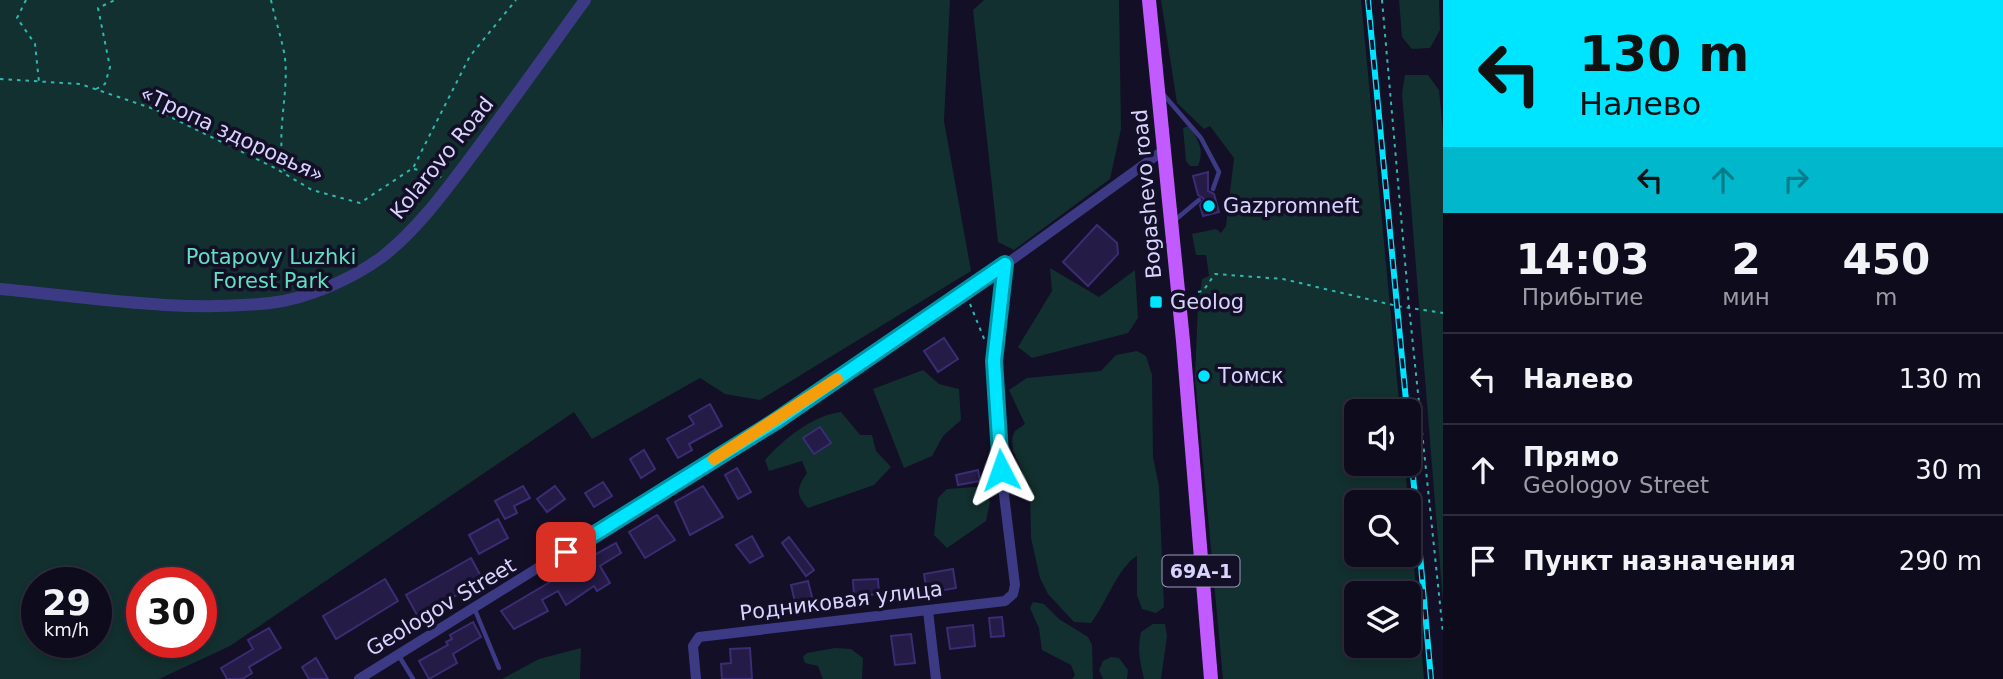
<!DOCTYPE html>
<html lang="ru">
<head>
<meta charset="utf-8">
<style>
  :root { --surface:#0e0b1c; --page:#1c1929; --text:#f1f3f6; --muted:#9b9ba3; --line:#2e2b3b }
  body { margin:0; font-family:"DejaVu Sans",sans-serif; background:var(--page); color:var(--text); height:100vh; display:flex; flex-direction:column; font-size:26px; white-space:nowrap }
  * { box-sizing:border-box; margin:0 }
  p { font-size:23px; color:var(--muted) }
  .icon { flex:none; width:38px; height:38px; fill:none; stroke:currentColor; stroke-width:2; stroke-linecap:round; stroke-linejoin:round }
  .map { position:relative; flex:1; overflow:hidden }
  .side { display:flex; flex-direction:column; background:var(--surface); width:560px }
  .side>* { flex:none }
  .hud { background:#00e5ff; color:#111; overflow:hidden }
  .buttons { position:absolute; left:1344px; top:399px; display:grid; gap:14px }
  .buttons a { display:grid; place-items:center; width:77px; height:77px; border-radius:10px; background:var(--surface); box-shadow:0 4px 10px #0003,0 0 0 2px var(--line); font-size:35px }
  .speed { position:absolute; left:21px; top:567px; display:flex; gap:14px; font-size:35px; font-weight:700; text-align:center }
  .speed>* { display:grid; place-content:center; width:91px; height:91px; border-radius:50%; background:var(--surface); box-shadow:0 4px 10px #0003,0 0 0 2px var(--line); line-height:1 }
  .speed small { font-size:18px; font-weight:400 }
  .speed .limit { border:10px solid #d22; background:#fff; color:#111 }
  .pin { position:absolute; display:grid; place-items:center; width:60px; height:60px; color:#fff; margin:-30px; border-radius:14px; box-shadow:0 4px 10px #0006 }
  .me { position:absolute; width:77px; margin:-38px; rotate:356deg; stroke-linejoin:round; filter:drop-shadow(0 0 5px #0008) }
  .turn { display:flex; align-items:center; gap:24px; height:147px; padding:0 21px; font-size:32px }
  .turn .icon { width:91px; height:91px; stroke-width:2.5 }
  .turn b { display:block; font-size:49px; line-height:60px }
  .lanes { display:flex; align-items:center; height:66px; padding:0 21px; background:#0003; justify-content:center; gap:35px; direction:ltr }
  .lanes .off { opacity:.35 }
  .eta { display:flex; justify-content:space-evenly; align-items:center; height:119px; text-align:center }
  .eta b { font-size:42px; font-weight:700; line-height:49px }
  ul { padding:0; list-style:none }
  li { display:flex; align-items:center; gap:21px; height:91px; padding:0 21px; border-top:2px solid var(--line) }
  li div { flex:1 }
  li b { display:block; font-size:26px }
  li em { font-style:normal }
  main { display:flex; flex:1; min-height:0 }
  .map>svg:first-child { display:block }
</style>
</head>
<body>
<main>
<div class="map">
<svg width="1443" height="679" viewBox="0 0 1443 679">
  <rect width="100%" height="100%" fill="#130f26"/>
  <g fill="#12302f" fill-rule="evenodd">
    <path d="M0,0H950L944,121L971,271L760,400L725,394L700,378L592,439L574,412L230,646L159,679H0ZM37,583H96V642H37ZM142,583H201V642H142Z"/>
    <polygon points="984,0 1119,0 1121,129 1110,179 1014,250 998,242 973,10"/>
    <path d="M1161,0H1361L1400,411H1356V464H1405L1408,502H1356V555H1409V511L1424,679H1223L1195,376L1198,307L1202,279L1209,276L1206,255H1196L1192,234L1216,229L1221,233L1226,226L1234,158L1210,126L1204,129L1177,103ZM1356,593H1409V646H1356Z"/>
    <polygon points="1399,0 1439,0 1440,30 1430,48 1412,49 1402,37"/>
    <polygon points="1405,75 1428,75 1439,90 1443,131 1443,602 1402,93"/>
    <path d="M1189,126C1198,140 1205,149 1198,166H1190L1186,161L1183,128Z"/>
    <polygon points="1050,268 1099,297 1135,270 1138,318 1128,333 1032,358 1018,347 1052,291"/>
    <path d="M1137,351L1146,356L1152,375L1153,457L1159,486L1164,607L1156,613L1142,609L1137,595V556C1118,567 1106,604 1091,623L1074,622L1048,594L1040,578L1031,538L1030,491L1013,450L1012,438L1015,431L1025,424L1009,390L1027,378L1101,371L1116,355Z"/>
    <polygon points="923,370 939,384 959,389 961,420 943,436 932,456 904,468 873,389"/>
    <path d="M841,412L860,435H872L876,451L891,467L874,485L808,508C795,494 797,488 807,473L802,461L769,471L765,460C784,439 811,416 841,412Z"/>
    <polygon points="975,487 985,488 990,502 986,521 947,548 934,535 938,498 947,489"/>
    <polygon points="1033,602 1044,604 1059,619 1088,637 1092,645 1093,679 1072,679 1075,675 1071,665 1042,650 1039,628 1030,608"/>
    <path d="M1153,624H1165L1167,636L1161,679H1144C1140,662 1137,649 1141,632Z"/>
    <polygon points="581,648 580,679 502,679 539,659"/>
    <polygon points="835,648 851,649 863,658 862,679 823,679 818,666 805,663 803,657 807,653"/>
    <polygon points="1111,657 1119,658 1128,670 1127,679 1103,679 1099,670 1103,661"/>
  </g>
  <g fill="#241b47" stroke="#3b2d73" stroke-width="2">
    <polygon points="1208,172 1208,191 1214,194 1219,212 1203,216 1200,205 1204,199 1198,195 1193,176"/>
    <polygon points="1097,225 1117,243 1118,254 1088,286 1063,262"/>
    <polygon points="944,338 958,359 938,372 924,351"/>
    <polygon points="710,404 722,426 689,444 692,450 678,458 667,439 694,424 689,416"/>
    <polygon points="820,427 831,443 814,454 803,438"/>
    <polygon points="644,450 655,469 641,478 630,459"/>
    <polygon points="737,468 751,492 738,499 725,475"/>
    <polygon points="978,470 980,481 958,485 956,475"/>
    <polygon points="603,482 612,496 594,507 585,493"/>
    <polygon points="523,486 530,498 514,506 517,513 505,519 495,501"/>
    <polygon points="555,486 565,499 547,512 537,499"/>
    <polygon points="703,486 723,517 690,535 675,502"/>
    <polygon points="657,515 675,540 645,558 629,532"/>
    <polygon points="498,519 508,538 479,554 469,535"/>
    <polygon points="752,536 763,556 750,563 736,545"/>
    <polygon points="789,537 814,570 806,576 782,543"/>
    <polygon points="616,543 621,553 600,566 610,583 597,591 594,586 566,605 558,591 542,600 548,611 514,629 506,618 501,611 562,575 564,578 584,566 582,562"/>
    <polygon points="471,558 483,580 418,617 406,595"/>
    <polygon points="953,569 956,588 927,593 924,574"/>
    <polygon points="385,579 398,601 336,639 323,616"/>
    <polygon points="878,579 879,594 854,596 853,580"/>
    <polygon points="808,581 812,597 795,602 791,585"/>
    <polygon points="1002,617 1004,636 991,637 989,618"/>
    <polygon points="473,622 481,637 453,654 457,663 429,679 419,661 448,645 446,642 452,639 450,635"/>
    <polygon points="973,625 975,646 950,649 947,628"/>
    <polygon points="269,628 281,648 249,667 252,673 242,679 227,679 221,668 253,649 248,640"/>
    <polygon points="911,634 915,663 895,665 891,636"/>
    <polygon points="750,648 752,679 722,679 721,664 731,663 730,649"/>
    <polygon points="316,658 328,679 309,679 302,667"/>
  </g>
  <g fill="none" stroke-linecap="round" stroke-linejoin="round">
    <g stroke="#2fb8b0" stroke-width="2" stroke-dasharray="3.5 5" stroke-linecap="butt">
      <polyline points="26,0 17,18 35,44 39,82"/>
      <path d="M271,0C275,19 282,39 285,58C289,96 275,134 285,172"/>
      <polyline points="1382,0 1409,307 1443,633"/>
      <polyline points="0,79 80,84 154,109 275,168 312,190 360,203 413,168 470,56 516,0"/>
      <polyline points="96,89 105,84 110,67 98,8 115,0"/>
      <polyline points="414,169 435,173 442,178"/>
      <polyline points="1198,292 1203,291 1215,274 1283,279 1397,306 1443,313"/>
      <polyline points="970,304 985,341"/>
    </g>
    <g stroke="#3d3a85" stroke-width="4.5">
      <polyline points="1163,94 1201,138 1219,172 1213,189"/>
      <polyline points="1175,220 1199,200"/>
      <polyline points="475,610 499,668"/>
      <polyline points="399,656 413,679"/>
    </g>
    <g stroke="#3d3a85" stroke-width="10">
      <polyline points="928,611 936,679"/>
      <polyline points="359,679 776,420 966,293 1164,150"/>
      <polyline points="696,679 693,646 699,637 1005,601 1013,594 1015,585 1001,470 994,361 1005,264"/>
    </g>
    <path stroke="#3d3a85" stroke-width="12" d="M0,289C88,297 181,313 270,303C307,299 352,279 382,257C418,229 446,190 473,154C511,103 548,51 585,0"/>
    <polyline stroke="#c25bff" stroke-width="14" points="1149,0 1183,341 1211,679"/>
    <g stroke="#00e5ff" stroke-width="6">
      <g id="rail">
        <polyline points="1368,0 1407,411"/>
        <polyline points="1409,430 1431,679"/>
      </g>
    </g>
    <use href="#rail" stroke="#130f26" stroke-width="3.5" stroke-dasharray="10" stroke-linecap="butt"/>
  </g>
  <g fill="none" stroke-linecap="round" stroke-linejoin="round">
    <g stroke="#0095a6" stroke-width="18">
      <polyline id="route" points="566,552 776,421 1005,264 994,361 1001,470"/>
    </g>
    <use href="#route" stroke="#00e5ff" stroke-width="12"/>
    <polyline stroke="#f59e0b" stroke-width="12" points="714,459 837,379"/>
  </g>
  <g fill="#00e5ff" stroke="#130f26" stroke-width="2.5">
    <circle cx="1209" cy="206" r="7"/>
    <rect x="1149" y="295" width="14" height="14" rx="3.5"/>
    <circle cx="1204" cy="376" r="7"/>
  </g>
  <g text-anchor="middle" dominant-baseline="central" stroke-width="7" stroke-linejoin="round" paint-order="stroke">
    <rect fill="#130f26" stroke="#9e99be" stroke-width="2" x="1162.5" y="555.5" width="77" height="31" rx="5"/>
    <g font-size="19" font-weight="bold" fill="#d9d4ff">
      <text x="1201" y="571">69А-1</text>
    </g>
    <g font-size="21" fill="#d9d4ff" stroke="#130f26">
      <text transform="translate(232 134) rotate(25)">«Тропа здоровья»</text>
      <text transform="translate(442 158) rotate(-51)">Kolarovo Road</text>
      <text transform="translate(1147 194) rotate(-95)">Bogashevo road</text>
      <text transform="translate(841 601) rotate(-7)">Родниковая улица</text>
      <text transform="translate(441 607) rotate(-31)">Geologov Street</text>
    </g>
    <g font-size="21" fill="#d9d4ff" stroke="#130f26" text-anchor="start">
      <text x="1223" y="206">Gazpromneft</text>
      <text x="1170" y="302">Geolog</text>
      <text x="1218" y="376">Томск</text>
    </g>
    <g font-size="21" fill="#5fe0c0" stroke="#130f26">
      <text x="271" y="257">Potapovy Luzhki<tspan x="271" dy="24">Forest Park</tspan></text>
    </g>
  </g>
</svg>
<div class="buttons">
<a><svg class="icon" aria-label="sound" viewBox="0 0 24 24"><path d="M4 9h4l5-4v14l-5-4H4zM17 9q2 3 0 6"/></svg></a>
<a><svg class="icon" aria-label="search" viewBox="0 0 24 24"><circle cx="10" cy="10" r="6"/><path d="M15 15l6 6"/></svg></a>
<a><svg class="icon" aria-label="layers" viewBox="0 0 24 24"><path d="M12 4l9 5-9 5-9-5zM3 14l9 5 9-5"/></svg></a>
</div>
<div class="speed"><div>29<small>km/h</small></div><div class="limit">30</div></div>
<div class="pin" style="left:566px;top:552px;background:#d93025"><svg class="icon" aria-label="arrive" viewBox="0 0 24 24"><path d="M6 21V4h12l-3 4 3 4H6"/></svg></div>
<svg class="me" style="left:1001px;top:470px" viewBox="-20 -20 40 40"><path d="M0-17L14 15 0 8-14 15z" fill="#00e5ff" stroke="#fff" stroke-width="4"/></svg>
</div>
<section class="side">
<div class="hud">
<div class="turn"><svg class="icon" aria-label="left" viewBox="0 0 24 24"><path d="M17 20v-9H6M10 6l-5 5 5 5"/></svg><div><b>130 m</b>Налево</div></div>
<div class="lanes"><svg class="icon" aria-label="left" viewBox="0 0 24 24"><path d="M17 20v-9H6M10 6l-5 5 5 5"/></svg><svg class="icon off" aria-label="ahead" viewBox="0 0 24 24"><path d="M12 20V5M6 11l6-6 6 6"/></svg><svg class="icon off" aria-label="right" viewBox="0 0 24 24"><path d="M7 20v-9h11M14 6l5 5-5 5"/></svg></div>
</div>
<div class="eta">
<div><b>14:03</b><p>Прибытие</p></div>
<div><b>2</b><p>мин</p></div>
<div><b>450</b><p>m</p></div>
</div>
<ul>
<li><svg class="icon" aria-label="left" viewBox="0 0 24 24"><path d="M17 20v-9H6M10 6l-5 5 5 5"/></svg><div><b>Налево</b></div><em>130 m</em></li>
<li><svg class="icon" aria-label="ahead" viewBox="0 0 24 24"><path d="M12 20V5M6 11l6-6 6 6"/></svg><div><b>Прямо</b><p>Geologov Street</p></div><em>30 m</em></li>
<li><svg class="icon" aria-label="arrive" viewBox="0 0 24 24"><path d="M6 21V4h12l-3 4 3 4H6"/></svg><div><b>Пункт назначения</b></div><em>290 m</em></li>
</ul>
</section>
</main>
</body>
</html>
